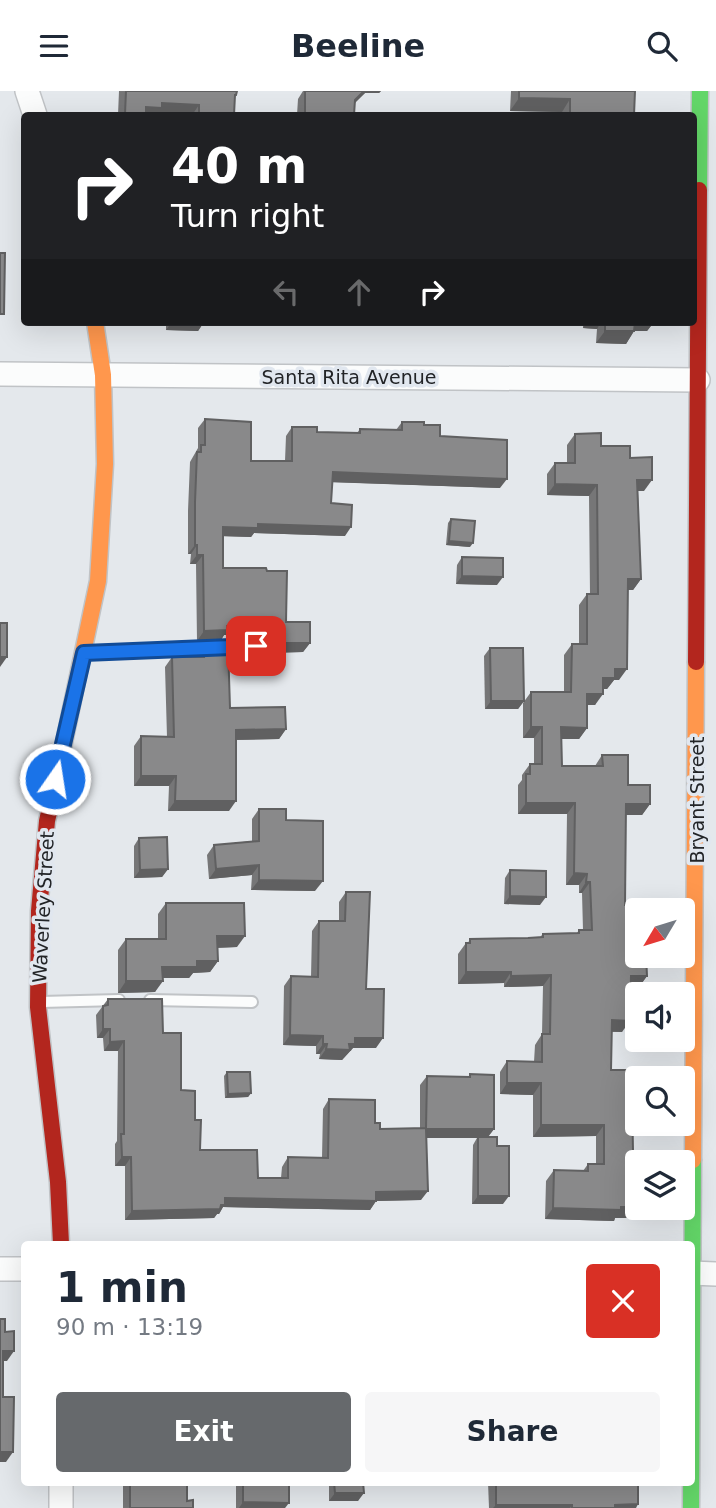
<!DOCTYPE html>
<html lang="en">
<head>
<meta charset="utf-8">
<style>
  :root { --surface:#fff; --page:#f6f6f7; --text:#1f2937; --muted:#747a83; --accent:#66696c }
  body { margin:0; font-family:"DejaVu Sans",sans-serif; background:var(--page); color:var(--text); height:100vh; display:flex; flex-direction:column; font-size:26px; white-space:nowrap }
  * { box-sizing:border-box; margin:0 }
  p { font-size:23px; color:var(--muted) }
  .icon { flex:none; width:38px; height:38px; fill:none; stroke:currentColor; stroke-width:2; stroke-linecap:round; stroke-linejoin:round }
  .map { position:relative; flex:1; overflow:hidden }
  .side { position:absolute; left:21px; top:1150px; width:674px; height:245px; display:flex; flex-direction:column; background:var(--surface); border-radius:7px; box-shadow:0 7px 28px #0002 }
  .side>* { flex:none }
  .guide { position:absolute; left:21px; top:21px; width:676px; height:214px; border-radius:7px; box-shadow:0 7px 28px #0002; background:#202124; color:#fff; overflow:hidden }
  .needle { width:46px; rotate:232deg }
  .controls { position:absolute; left:625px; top:807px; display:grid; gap:14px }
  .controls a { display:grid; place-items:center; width:70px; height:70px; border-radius:7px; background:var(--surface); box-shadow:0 7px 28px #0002; font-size:35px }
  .pin { position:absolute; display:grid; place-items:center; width:60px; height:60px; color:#fff; margin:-30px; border-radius:14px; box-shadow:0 4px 10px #0006 }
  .me { position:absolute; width:77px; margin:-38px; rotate:13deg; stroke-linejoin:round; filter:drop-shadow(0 0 5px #0008) }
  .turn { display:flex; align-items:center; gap:24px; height:147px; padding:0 35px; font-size:32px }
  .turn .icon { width:91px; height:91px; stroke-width:2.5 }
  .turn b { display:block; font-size:49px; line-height:60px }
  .lanes { display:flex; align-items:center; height:66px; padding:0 35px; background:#0003; justify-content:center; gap:35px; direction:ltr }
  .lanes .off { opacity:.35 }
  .round { display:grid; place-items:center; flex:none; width:74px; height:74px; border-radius:7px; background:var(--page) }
  .summary { display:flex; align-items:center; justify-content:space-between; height:119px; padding:0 35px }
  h1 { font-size:42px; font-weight:700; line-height:52px }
  .action { display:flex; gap:14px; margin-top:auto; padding:14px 35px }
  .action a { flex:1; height:80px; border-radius:7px; background:var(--accent); color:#fff; font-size:28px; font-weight:700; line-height:80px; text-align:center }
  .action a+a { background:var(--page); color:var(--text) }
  header { display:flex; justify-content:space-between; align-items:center; height:91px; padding:0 35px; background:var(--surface); font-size:32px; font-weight:700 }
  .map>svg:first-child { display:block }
</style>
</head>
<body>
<header><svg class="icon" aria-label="menu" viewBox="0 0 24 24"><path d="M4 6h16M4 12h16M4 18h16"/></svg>Beeline<svg class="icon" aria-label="search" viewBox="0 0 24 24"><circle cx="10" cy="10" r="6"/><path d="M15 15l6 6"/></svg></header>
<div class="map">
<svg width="716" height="1417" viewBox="0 0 716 1417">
  <rect width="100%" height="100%" fill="#e4e8ec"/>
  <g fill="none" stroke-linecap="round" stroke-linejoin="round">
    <g stroke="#c0c3c6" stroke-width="14">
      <g id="lane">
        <polyline points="87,562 256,555"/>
        <polyline points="150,909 252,911"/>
        <polyline points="41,911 119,909"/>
      </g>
    </g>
    <g stroke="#c0c3c6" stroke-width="26">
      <g id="street">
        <polyline points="27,0 35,24"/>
        <polyline points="0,283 698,289"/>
        <polyline points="0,1178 24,1178"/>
        <polyline points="691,1182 716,1183"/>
        <polyline points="61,1417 61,1391"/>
      </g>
    </g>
    <g stroke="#c0c3c6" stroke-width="19">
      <g id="fast">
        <polyline points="699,99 700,0"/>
        <polyline points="691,1417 693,1069"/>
      </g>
    </g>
    <g stroke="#c0c3c6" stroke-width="19">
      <g id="slow">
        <polyline points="54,699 98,490 105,373 103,284 95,231"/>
        <polyline points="693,1069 696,571"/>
      </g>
    </g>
    <g stroke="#c0c3c6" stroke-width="19">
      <g id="jam">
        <polyline points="696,571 699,99"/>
        <polyline points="54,699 47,730 39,820 38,916 58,1091 61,1153"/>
      </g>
    </g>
    <use href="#lane" stroke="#fbfcfc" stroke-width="10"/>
    <use href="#street" stroke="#fbfcfc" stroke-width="23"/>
    <use href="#fast" stroke="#63d668" stroke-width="16"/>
    <use href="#slow" stroke="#ff974d" stroke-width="16"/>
    <use href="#jam" stroke="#b3261e" stroke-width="16"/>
  </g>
  <g fill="#767677">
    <polygon points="119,0 237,0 236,4 235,6 234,24 158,23 157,24 118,24"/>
    <polygon points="303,0 381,0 379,2 365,2 354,12 354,24 297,24 298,8"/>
    <polygon points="511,0 635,0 634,24 562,24 562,21 510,20"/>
    <polygon points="166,231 204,231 198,240 166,239"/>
    <polygon points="583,231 654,231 647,240 634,240 626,253 596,252 597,238 583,237"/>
    <polygon points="205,328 251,370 285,370 286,345 292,336 317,341 357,342 360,338 396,339 402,331 424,334 440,345 500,397 332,391 331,412 345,445 254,442 251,446 223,445 223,477 267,480 286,531 310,552 303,561 266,562 266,544 224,544 221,549 197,550 196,473 190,473 191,463 188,463 188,420 190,371 198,357 198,337"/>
    <polygon points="575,343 630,367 644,400 638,400 641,488 633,499 627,499 619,589 614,589 607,598 603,598 595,614 587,614 587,637 579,648 561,648 562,675 595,675 602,664 628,694 650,713 642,724 626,724 625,814 637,864 647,885 639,896 631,896 622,941 612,941 611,979 632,1013 634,1116 626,1127 615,1127 614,1130 545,1128 546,1090 554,1079 583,1080 588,1073 596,1073 596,1045 533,1046 533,1004 500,1003 500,981 507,970 534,971 535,954 542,943 543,895 504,896 504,892 458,893 458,863 466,852 468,852 470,848 528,847 540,846 543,843 577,842 579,839 583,839 582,802 579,802 579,794 566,794 567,723 518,723 518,694 522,689 522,684 530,673 534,673 534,647 523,647 523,612 531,601 564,601 564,564 572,553 579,553 579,514 587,503 590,503 589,405 547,404 547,383 555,372 567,372 567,354"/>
    <polygon points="451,428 470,456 446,454 448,432"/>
    <polygon points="462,466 497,494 456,493 457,474"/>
    <polygon points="204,555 230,617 286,638 279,648 236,649 229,720 168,720 169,695 134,695 134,655 141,645 167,646 165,576 172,566 197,566"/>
    <polygon points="490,557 524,610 518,618 485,618 484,565"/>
    <polygon points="259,718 286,729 315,800 251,799 252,784 209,788 207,764 214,754 252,750 252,728"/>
    <polygon points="139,747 168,778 162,786 134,787 134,755"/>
    <polygon points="510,779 540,814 504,813 505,787"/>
    <polygon points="346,801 366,898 376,957 353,957 342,969 319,968 320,963 316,963 316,955 283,954 284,895 291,885 311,886 312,840 319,830 339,830 339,811"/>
    <polygon points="166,812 237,856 217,857 218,870 210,881 193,882 189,887 162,887 155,901 118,902 118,859 126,848 158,848 158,823"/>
    <polygon points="108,908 163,942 181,999 195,1029 200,1059 258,1087 281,1087 282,1076 288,1066 322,1067 323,1018 329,1008 375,1032 380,1038 420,1037 420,994 427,985 469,986 470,983 494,1038 488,1046 497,1055 503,1113 472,1113 473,1054 477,1047 427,1047 421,1109 376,1110 370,1119 223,1116 219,1123 217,1123 214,1127 125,1129 125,1075 115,1075 115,1053 117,1050 118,960 104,960 103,947 97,947 96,924"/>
    <polygon points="227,981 251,1002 248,1006 225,1007 224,985"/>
    <polygon points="123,1391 187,1391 187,1410 193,1417 123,1417"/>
    <polygon points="236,1391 289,1391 285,1417 236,1417"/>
    <polygon points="329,1391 363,1391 358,1410 329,1410"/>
    <polygon points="488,1391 638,1391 636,1417 489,1417"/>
  </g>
  <g fill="#606061">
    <polygon points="364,0 381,0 379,2 365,2 347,20 355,9"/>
    <polygon points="519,7 570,8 562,21 510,20"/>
    <polygon points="162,12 199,14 192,24 158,23 157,24 124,24 146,16"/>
    <polygon points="172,231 204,231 198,240 166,239"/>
    <polygon points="587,231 601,231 597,238 583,237"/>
    <polygon points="632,231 654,231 647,240 626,240"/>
    <polygon points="605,240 634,240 626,253 596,252"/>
    <polygon points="333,381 507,388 500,397 326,391"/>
    <polygon points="637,389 652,389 644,400 630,400"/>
    <polygon points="555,393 597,394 589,405 547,404"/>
    <polygon points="258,433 351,436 345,445 254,442 251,446 217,445 223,436"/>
    <polygon points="449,450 473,452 470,456 446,454"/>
    <polygon points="195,454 197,454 191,463 188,463"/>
    <polygon points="197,464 203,464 196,473 190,473"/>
    <polygon points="462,485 503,486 497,494 456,493"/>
    <polygon points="628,488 641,488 633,499 620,499"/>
    <polygon points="227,535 273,535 266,544 224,544 221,549 197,550 204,540"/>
    <polygon points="273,552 310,552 303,561 266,562"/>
    <polygon points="0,566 7,566 0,576"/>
    <polygon points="615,578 627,578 619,589 614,589 607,598 595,598 603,587"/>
    <polygon points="587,603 603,603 595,614 580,614"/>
    <polygon points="491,610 524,610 518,618 485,618"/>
    <polygon points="531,636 542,636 534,647 523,647"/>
    <polygon points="561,636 587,637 579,648 553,648"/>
    <polygon points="286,638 279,648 229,649 236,639"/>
    <polygon points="141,685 176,685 169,695 134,695"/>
    <polygon points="175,710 236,710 229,720 168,720"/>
    <polygon points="526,712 575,712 567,723 518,723"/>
    <polygon points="626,713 650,713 642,724 619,724"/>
    <polygon points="259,774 252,784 209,788 216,778"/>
    <polygon points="168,778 162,786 134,787 140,779"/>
    <polygon points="574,782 587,783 579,794 566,794"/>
    <polygon points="259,789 323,790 315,800 251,799"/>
    <polygon points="586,791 590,791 582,802 579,802"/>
    <polygon points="510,805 546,806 540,814 504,813"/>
    <polygon points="217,845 245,845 237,856 209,857"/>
    <polygon points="197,870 218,870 210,881 193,882 189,887 154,887 162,876"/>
    <polygon points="466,881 511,881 504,892 458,893"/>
    <polygon points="551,884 543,895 504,896 511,885"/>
    <polygon points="631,885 647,885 639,896 623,896"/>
    <polygon points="126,890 163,890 155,901 118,902"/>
    <polygon points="612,929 630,930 622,941 604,940"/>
    <polygon points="103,938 110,938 103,947 97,947"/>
    <polygon points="290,944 323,945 316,955 283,954"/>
    <polygon points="355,947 383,947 376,957 353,957 342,969 319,968 326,958"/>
    <polygon points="124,950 118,960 104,960 110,951"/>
    <polygon points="323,953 327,953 320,963 316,963"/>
    <polygon points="507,992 541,992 533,1004 500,1003"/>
    <polygon points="251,1002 248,1006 225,1007 228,1003"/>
    <polygon points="632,1004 637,1004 637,1006 631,1015"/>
    <polygon points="541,1034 604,1034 596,1045 533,1046"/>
    <polygon points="426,1038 494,1038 487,1047 420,1047"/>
    <polygon points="122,1066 131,1066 125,1075 115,1075"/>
    <polygon points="428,1100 421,1109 376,1110 370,1119 223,1116 219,1123 217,1123 214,1127 125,1129 132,1120 225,1107"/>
    <polygon points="478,1105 509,1105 503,1113 472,1113"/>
    <polygon points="634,1116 626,1127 615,1127 614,1130 545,1128 553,1117"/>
    <polygon points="3,1260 14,1260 7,1270 0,1270"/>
    <polygon points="0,1361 13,1361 6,1371 0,1371"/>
    <polygon points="335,1402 364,1402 358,1410 329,1410"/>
    <polygon points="243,1411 289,1412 285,1417 239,1417"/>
    <polygon points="638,1413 636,1417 613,1417 615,1414"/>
    <polygon points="496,1414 572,1414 570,1417 493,1417"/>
  </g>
  <g fill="#89898a" stroke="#606061" stroke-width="2">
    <polygon points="126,0 237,0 236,4 235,4 234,24 199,24 199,14 162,12 162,17 146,16 146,24 125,23"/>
    <polygon points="305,0 364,0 355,9 354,24 305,24"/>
    <polygon points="519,0 635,0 634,24 570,24 570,8 519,7"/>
    <polygon points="0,162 5,162 4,223 0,223"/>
    <polygon points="605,231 635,231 634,240 605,240"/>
    <polygon points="205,328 251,331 251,370 292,370 292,336 317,336 317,341 360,342 360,338 402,339 402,331 424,331 424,334 440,334 440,345 507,349 507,388 333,381 331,412 352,414 351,436 258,433 258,437 223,436 223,477 266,477 267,480 287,480 286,531 310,531 310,552 273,552 273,535 227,535 227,539 204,540 203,464 197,464 197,454 195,454 195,411 197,361 201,361 201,354 205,354"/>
    <polygon points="601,342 601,355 630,355 630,367 652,366 652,389 637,389 641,488 628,488 627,578 615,578 615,587 603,587 603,603 587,603 587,637 561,636 562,675 603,675 602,664 628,664 628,694 650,694 650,713 626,713 625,814 636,814 636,817 640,817 640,819 637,819 637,864 646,864 647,885 631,885 630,930 612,929 611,979 639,979 639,987 637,987 637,1004 632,1004 634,1116 621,1116 621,1119 553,1117 554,1079 588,1080 588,1073 604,1073 604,1034 541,1034 541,992 507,992 507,970 542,971 542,943 550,943 551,884 511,885 511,881 466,881 466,852 470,852 470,848 528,847 543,846 543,843 579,842 579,839 592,839 590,791 586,791 587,783 574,782 575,712 526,712 526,683 530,683 530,673 542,673 542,636 531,636 531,601 571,601 572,553 587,553 587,503 598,503 597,394 555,393 555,372 575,372 575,343"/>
    <polygon points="451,428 475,430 473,452 449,450"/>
    <polygon points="462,466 503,467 503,486 462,485"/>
    <rect x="0" y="532" width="7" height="34"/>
    <polygon points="228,554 230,617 285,616 286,638 236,639 236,710 175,710 176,685 141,685 141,645 174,646 172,566 204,566 204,555"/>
    <polygon points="490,557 523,557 524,610 491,610"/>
    <polygon points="259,718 286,718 286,729 323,730 323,790 259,789 259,774 216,778 214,754 259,750"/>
    <polygon points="167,746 168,778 140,779 139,747"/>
    <polygon points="510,779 546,780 546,806 510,805"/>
    <polygon points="346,801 370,801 366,898 384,898 383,947 355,947 355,953 349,953 350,959 326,958 327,953 323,953 323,945 290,944 291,885 318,886 319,830 345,830"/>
    <polygon points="166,812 244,812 245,845 217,845 218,870 197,870 197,876 162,876 163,890 126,890 126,848 166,848"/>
    <polygon points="108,908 162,908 163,942 181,942 181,999 195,1000 195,1029 201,1029 200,1059 257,1059 258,1087 288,1087 288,1066 328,1067 329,1008 375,1009 375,1032 380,1032 380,1038 426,1037 427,985 470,986 470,983 494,984 494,1038 426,1038 428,1100 376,1101 376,1110 225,1107 225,1114 221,1114 220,1118 132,1120 131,1066 122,1066 121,1043 124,1043 124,950 110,951 110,938 103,938 103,915 108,914"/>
    <polygon points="227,981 250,981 251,1002 228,1003"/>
    <polygon points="478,1046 497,1046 497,1055 509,1055 509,1105 478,1105"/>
    <polygon points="0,1228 5,1228 5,1241 14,1240 14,1260 3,1260 3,1306 14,1306 13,1361 0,1361"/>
    <polygon points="130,1391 187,1391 187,1410 193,1409 193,1417 130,1417"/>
    <polygon points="243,1391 289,1391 289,1412 243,1411"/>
    <polygon points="334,1391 363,1391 364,1402 335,1402"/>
    <polygon points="496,1391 638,1391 638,1413 615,1414 615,1417 572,1417 572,1414 496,1414"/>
  </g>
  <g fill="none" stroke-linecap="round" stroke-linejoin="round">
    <g stroke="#114b97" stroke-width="18">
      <polyline id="route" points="55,688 84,562 256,555"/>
    </g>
    <use href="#route" stroke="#1a73e8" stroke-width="12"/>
  </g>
  <g text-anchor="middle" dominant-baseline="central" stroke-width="7" stroke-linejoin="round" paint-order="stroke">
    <g font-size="19" fill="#222427" stroke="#e1e7ef">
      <text x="349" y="286">Santa Rita Avenue</text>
      <text transform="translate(697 709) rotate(-90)">Bryant Street</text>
      <text transform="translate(43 816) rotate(-87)">Waverley Street</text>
    </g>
  </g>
</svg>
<div class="controls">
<a><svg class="needle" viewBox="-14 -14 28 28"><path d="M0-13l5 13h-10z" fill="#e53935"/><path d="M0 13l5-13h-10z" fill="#747a83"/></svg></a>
<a><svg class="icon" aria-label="sound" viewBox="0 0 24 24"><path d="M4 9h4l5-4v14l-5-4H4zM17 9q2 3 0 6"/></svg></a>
<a><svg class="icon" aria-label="search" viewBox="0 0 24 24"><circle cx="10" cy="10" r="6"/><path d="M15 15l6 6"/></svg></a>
<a><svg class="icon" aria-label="layers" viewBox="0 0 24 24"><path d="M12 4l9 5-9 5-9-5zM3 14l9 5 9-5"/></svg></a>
</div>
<div class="pin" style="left:256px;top:555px;background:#d93025"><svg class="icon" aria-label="arrive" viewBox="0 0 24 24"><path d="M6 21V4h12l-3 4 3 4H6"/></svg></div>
<svg class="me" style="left:55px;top:688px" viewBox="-20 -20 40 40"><circle r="17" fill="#1a73e8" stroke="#fff" stroke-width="3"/><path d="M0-11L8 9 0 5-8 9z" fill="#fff"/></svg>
<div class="guide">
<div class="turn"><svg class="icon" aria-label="right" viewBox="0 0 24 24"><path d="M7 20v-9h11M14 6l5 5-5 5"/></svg><div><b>40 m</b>Turn right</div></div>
<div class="lanes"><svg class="icon off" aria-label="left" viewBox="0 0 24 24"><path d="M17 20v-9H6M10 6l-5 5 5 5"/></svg><svg class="icon off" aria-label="ahead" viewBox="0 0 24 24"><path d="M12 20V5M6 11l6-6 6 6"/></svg><svg class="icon" aria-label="right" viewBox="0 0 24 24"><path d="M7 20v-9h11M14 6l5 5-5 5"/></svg></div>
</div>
<section class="side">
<div class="summary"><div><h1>1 min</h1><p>90 m · 13:19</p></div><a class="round" style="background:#d93025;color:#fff"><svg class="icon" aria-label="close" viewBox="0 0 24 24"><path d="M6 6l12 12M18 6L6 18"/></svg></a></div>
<div class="action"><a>Exit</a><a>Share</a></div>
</section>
</div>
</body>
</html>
